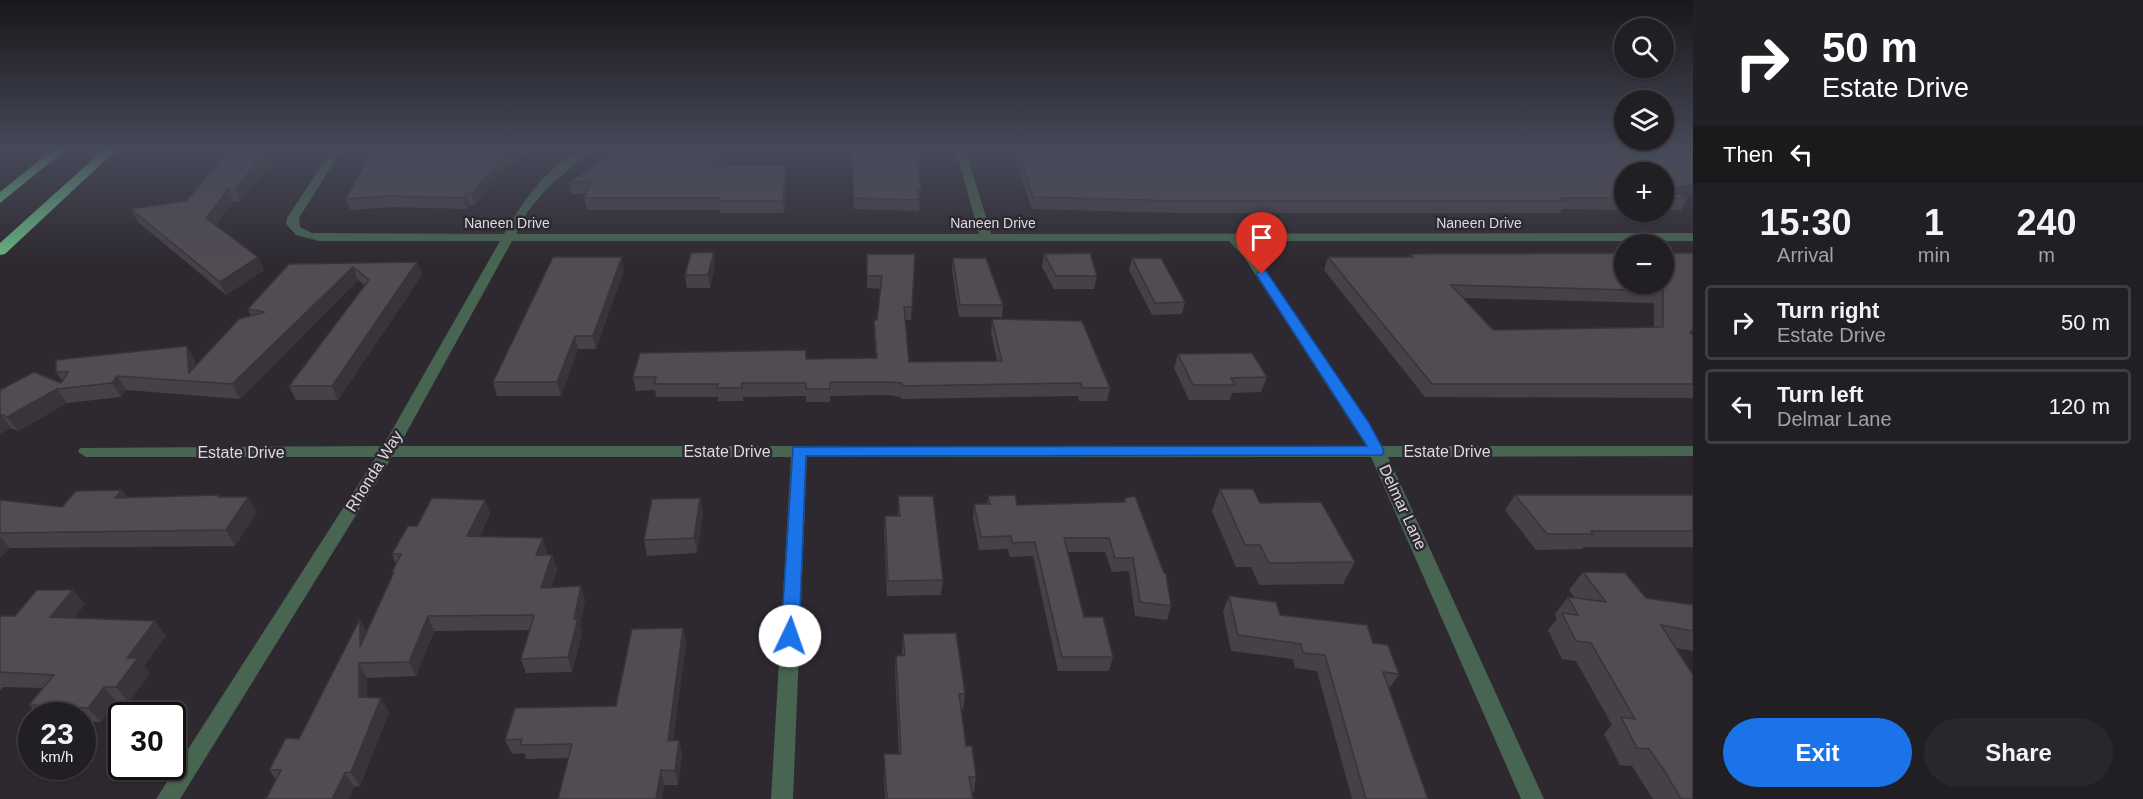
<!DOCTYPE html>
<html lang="en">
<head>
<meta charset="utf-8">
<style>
  :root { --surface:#221f24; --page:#2a272c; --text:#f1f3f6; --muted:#a2a2a6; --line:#3f3d41; --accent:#1a73e8 }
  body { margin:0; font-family:Arial,sans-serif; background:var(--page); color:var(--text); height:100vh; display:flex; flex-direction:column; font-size:22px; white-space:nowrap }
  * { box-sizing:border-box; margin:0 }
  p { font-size:20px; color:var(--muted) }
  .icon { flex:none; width:33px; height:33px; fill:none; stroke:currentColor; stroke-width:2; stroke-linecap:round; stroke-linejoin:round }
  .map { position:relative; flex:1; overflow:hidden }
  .details { display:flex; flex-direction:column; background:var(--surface); width:450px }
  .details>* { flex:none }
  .banner { background:#202124; color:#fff; overflow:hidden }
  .tools { position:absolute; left:1614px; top:18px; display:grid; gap:12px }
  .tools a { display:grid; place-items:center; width:60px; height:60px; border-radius:50%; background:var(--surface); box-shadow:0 2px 4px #0004,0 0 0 2px var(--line); font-size:30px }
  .speed { position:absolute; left:18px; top:702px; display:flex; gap:12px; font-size:30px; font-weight:700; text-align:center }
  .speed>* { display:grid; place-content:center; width:78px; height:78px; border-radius:50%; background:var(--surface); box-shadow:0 2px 4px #0004,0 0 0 2px var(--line); line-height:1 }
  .speed small { font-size:15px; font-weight:400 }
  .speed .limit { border:3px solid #111; border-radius:9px; background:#fff; color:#111 }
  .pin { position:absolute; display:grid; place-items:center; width:51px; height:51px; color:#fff; margin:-62px -26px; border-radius:50% 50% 50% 0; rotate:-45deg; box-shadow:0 0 6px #0007 }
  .pin .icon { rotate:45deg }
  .me { position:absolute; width:66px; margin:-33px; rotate:3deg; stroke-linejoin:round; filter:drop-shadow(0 0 4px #0008) }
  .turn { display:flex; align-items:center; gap:21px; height:126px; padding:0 30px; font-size:27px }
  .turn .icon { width:78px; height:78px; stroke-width:2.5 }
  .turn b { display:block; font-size:42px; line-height:51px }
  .then { display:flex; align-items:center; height:57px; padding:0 30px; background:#0003; gap:12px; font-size:22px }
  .eta { display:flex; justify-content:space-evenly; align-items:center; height:102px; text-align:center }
  .eta b { font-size:36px; font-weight:700; line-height:42px }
  .cta { display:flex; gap:12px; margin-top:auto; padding:12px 30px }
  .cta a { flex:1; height:69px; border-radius:36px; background:var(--accent); color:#fff; font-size:24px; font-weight:700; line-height:69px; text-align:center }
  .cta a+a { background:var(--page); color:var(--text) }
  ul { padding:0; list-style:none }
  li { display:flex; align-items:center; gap:18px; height:75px; margin:0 12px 9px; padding:0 18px; border:3px solid var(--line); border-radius:6px }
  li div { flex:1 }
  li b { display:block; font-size:22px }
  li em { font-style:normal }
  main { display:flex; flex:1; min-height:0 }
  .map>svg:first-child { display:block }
</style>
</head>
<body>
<main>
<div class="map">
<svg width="1693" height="799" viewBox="0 0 1693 799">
  <rect width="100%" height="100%" fill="#2e2930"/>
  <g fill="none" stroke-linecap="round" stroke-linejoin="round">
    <path fill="#476550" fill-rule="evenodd" d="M331,151H341L299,218L300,227L312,233L504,234C520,206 555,151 591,151L548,187L528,211L516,234H979L956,151H966L991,234L1693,233V241H1242L1255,255L1369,423L1382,446H1693V456L1388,457L1544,799H1521L1371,457H807L793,799H771L791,457H392L180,799H156L376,457H86L78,452L80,448L383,446L500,241H319L296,235L286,224L287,218ZM512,241H1229L1244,257L1366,446H399Z"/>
    <g fill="#67b480" fill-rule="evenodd">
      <polygon points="51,151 64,151 0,203 0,192"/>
      <polygon points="102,151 115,151 5,254 0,255 0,243"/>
    </g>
  </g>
  <g fill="#464047" fill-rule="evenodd">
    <polygon points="851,151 920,161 919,172 921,188 919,211 854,209"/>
    <polygon points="1012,151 1693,151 1693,194 1683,196 1688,198 1681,210 1664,210 1664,172 1624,172 1624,210 1562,209 1560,213 1178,213 1032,209"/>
    <polygon points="522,155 502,171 475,205 469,205 466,209 393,207 350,210 346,199"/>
    <polygon points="732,159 724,166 786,165 786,176 784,213 720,213 720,210 587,210 584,198 586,194 571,194 569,182"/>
    <polygon points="264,173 240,201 234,202 216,225 258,257 264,270 226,295 138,222 131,209 186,201"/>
    <path d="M1693,253V330L1690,333L1693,335V398L1425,397L1324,270L1328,257H1409L1410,254ZM1463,298L1654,303V327L1493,330Z"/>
    <polygon points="867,254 915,254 911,320 905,320 909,362 997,361 991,332 992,319 1110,388 1107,401 1079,401 1078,396 901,399 901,397 888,395 830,396 830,402 806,402 806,396 743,397 743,401 718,401 718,397 656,397 655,390 636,391 633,377 807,359 876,358 874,333 874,320 877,320 880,289 867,288"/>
    <polygon points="1044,254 1097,276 1094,289 1054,289 1042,267"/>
    <polygon points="953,258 1003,305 1002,317 959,317 952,270"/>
    <polygon points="1132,258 1185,302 1182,314 1152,315 1129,270"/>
    <polygon points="417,262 422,275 338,400 296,400 289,386 365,286 358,280 240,399 126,390 121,397 67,403 18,431 11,428 0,434 0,390 61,383 62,381 56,372 187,346 195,360 195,366 251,316 248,309 289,264"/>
    <polygon points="715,266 710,288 687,288 685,275"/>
    <polygon points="624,270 596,349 578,349 561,396 497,396 493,382"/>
    <polygon points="1178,354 1267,377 1261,392 1232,393 1230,400 1189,400 1174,368"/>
    <polygon points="1220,489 1260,503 1355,562 1343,584 1259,585 1251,567 1236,567 1212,511"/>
    <polygon points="122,490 127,497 219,495 220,497 248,497 257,512 235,546 10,548 0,557 0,500 62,507"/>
    <polygon points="1515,495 1693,495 1693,547 1584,547 1582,549 1536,550 1505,510"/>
    <polygon points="898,496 943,580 941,595 887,596 884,531 885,516 898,516"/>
    <polygon points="988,496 1017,505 1124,502 1125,498 1171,606 1167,620 1135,616 1129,571 1112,572 1105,552 1068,552 1084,617 1113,657 1109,671 1058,671 1033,556 1010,557 1008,549 979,550 973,518 974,504 987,504"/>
    <polygon points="700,498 703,514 697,553 647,556 644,540"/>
    <polygon points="485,500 490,514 480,536 547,552 546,555 552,555 557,570 551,588 585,601 580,626 582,633 572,672 526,673 521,659 530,630 434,631 416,676 367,678 367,698 389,712 360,786 354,787 348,799 266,799 276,780 269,770 299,739 367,632 393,575 392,572 396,564 392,554 417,526"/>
    <polygon points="1583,572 1646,598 1693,605 1693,651 1676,648 1693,799 1653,799 1632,766 1620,765 1604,734 1612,725 1576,661 1562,659 1548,630 1557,619 1555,614 1568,597 1575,598 1569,590"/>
    <polygon points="1229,596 1280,615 1373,643 1399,674 1389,689 1428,799 1352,799 1317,671 1295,668 1293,659 1231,651 1223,611"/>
    <polygon points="85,604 74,618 155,621 166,636 144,666 150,673 129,702 117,702 101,722 82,722 82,716 39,716 29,705 43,688 3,687 0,691 0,616 15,616"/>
    <polygon points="683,628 686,643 673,741 679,740 682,755 678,785 664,785 662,799 558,799 569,758 526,759 524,753 512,754 505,740 616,706"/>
    <polygon points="903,634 965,694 963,709 961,709 966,746 976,777 974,792 972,792 973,799 885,799 884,769 884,754 899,754 895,671 896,656 902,655"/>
  </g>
  <g fill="#393439">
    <polygon points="266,151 280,151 264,173 240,201 235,189"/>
    <polygon points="511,151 529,151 522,155 502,171 475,205 472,194 500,160"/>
    <polygon points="727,151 731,151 732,159 709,177 708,166"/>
    <polygon points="786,165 786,176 784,213 783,201"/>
    <polygon points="1693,184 1693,194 1673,198 1668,190"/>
    <polygon points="228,189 234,202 212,230 206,218"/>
    <polygon points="466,193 469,205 466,209 463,198"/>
    <polygon points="714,252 715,266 710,288 708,275"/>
    <polygon points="258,257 264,270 226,295 220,282"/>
    <polygon points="622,257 624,270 596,349 593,336"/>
    <polygon points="417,262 422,275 338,400 332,386"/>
    <polygon points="353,267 358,280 240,399 232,384"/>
    <polygon points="575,336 578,349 561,396 557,382"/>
    <polygon points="187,346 195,360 196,382 189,373"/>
    <polygon points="117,376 126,390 121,397 112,383"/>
    <polygon points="57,389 67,403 18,431 7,417"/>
    <polygon points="0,414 11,428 0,434"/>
    <polygon points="122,490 132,505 115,498"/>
    <polygon points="248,497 257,512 235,546 226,530"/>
    <polygon points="700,498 703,514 697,553 694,538"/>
    <polygon points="485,500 490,514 473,550 467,536"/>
    <polygon points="0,536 10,548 0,557"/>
    <polygon points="543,538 547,552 540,570 536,555"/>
    <polygon points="552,555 557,570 546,602 541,588"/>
    <polygon points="581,586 585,601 580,626 582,633 572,672 568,657"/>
    <polygon points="73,590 85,604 63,632 50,617"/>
    <polygon points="428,616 434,631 416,676 409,662"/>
    <polygon points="360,619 367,633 360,647"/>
    <polygon points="155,621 166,636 144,666 150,673 129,702 116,687 127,658"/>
    <polygon points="683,628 686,643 671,755 668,741"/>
    <polygon points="359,663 367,678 367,712 359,697"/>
    <polygon points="104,687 117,702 101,722 88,708"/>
    <polygon points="381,698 389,712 360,786 351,772"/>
    <polygon points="679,740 682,755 678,785 675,771"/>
    <polygon points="661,770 664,785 662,799 656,799"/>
    <polygon points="345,773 354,787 348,799 332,799"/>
  </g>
  <g fill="#514b52" stroke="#393439" stroke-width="1.5" fill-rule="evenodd">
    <polygon points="229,151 266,151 235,189 228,189 206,218 258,257 220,282 131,209 186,201"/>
    <polygon points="372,151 511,151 500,160 472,194 466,193 463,198 389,196 346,199"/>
    <polygon points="618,151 727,151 708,166 786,165 783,201 719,201 720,198 584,198 591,182 569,182"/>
    <polygon points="851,151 917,151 920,161 917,161 921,188 917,188 919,200 854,198"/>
    <polygon points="1017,151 1693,151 1693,184 1668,190 1688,198 1664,198 1664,172 1624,172 1624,198 1561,198 1566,201 1181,201 1033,197"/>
    <polygon points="714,252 708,275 685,275 691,253"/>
    <polygon points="1090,253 1097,276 1056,276 1044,254"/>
    <path d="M1624,253V284H1664V253H1693V329L1690,333L1693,335V384H1432L1328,257H1413L1410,254ZM1451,285L1663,291V327L1493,330Z"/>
    <polygon points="867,254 915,254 912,307 904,307 909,362 1002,361 992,319 1082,321 1110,388 1082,388 1081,383 902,386 902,383 888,382 830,382 830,389 806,389 806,383 742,383 742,388 717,388 718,384 654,384 656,377 633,377 640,353 806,350 806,359 877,358 874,320 877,320 882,276 867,276"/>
    <polygon points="553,257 622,257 593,336 575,336 557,382 493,382"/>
    <polygon points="953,258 986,258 1003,305 960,305"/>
    <polygon points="1132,258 1161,258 1185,302 1155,303"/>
    <polygon points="417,262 332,386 289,386 369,280 353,267 232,384 117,376 112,383 57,389 7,417 0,414 0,390 34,372 61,383 68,372 56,372 56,360 187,346 189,373 239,319 265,312 248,309 289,264"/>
    <polygon points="1252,353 1267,377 1231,378 1235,385 1193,385 1178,354"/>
    <polygon points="1220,489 1253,489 1260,503 1321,502 1355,562 1269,563 1260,545 1245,545"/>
    <polygon points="122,490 115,498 219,495 218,497 248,497 226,530 0,533 0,500 62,507 76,491"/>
    <polygon points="1015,495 1017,505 1125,502 1125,498 1135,496 1164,573 1166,574 1171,606 1140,602 1133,558 1115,558 1109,538 1064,538 1084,617 1103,617 1113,657 1062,657 1035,542 1012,543 1011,536 981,537 974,504 990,504 988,496"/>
    <polygon points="1515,495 1693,495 1693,531 1591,531 1593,534 1547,534"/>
    <polygon points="898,496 933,496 943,580 888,581 885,516 900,516"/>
    <polygon points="432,498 485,500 467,536 543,538 536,555 552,555 541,588 581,586 574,619 578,618 568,657 521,659 534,615 428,616 409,662 359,663 359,697 381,698 351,772 345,773 332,799 266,799 281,770 269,770 286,738 299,739 360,619 360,647 394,572 392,572 401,554 392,554 408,526 417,526"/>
    <polygon points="700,498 694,538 644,540 652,499"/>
    <polygon points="1583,572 1625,573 1646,598 1693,605 1693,631 1661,625 1693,675 1693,799 1681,799 1664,770 1649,749 1637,748 1621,717 1635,719 1591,643 1576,641 1562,613 1578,615 1568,597 1606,602"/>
    <polygon points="37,590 73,590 50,617 155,621 127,658 138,658 116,687 104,687 88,708 29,705 54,675 0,672 0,616 15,616"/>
    <polygon points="1229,596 1276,602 1280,615 1367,625 1373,643 1388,645 1399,674 1383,672 1428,799 1366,799 1325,655 1303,653 1301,644 1238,635"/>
    <polygon points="683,628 668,741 679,740 675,771 661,770 656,799 558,799 572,744 520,745 522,739 505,740 515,708 616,706 632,629"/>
    <polygon points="956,633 965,694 959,694 966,746 972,746 976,777 969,777 973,799 887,799 884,754 901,754 896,656 905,655 903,634"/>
  </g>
  <linearGradient id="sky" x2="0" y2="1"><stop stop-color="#19171a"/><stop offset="0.57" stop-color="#464959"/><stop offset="1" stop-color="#464959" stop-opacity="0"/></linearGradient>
  <rect width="1693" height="263" fill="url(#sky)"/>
  <polygon fill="#1a73e8" stroke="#114b97" stroke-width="1.5" points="1262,270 1266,271 1369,423 1384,451 1382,455 806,456 799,636 796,642 790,644 783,642 781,636 793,447 1367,446 1256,274"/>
  <g text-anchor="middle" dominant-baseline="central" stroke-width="5" stroke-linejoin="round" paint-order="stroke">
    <g font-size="14" fill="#dedadf" stroke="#2e2930">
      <text x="507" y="223">Naneen Drive</text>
      <text x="993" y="223">Naneen Drive</text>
      <text x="1479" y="223">Naneen Drive</text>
    </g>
    <g font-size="16" fill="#dedadf" stroke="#2e2930">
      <text x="727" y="451">Estate Drive</text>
      <text x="1447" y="451">Estate Drive</text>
      <text x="241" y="452">Estate Drive</text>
      <text transform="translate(374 471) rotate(-58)">Rhonda Way</text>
      <text transform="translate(1403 507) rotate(65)">Delmar Lane</text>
    </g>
  </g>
</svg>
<div class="tools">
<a><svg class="icon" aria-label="search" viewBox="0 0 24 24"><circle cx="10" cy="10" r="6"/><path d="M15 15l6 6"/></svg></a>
<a><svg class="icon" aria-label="layers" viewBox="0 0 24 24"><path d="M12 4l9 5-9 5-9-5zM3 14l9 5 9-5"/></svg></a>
<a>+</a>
<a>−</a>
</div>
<div class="speed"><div>23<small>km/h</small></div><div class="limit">30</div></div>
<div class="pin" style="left:1262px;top:274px;background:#d93025"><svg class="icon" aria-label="arrive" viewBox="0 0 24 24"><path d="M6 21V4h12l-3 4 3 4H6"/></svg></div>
<svg class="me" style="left:790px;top:636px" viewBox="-20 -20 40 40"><circle r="19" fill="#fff"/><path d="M0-13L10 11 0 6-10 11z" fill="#1a73e8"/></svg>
</div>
<section class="details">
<div class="banner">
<div class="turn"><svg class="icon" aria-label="right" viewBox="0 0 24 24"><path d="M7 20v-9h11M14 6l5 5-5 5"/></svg><div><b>50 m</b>Estate Drive</div></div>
<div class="then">Then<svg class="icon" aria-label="left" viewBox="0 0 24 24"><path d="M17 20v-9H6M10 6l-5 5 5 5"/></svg></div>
</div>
<div class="eta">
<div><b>15:30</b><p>Arrival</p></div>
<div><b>1</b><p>min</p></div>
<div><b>240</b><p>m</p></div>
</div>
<ul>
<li><svg class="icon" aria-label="right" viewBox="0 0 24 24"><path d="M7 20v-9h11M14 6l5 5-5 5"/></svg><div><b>Turn right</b><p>Estate Drive</p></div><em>50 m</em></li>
<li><svg class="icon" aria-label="left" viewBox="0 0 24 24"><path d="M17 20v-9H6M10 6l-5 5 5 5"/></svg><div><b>Turn left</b><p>Delmar Lane</p></div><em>120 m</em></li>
</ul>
<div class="cta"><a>Exit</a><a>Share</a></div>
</section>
</main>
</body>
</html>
